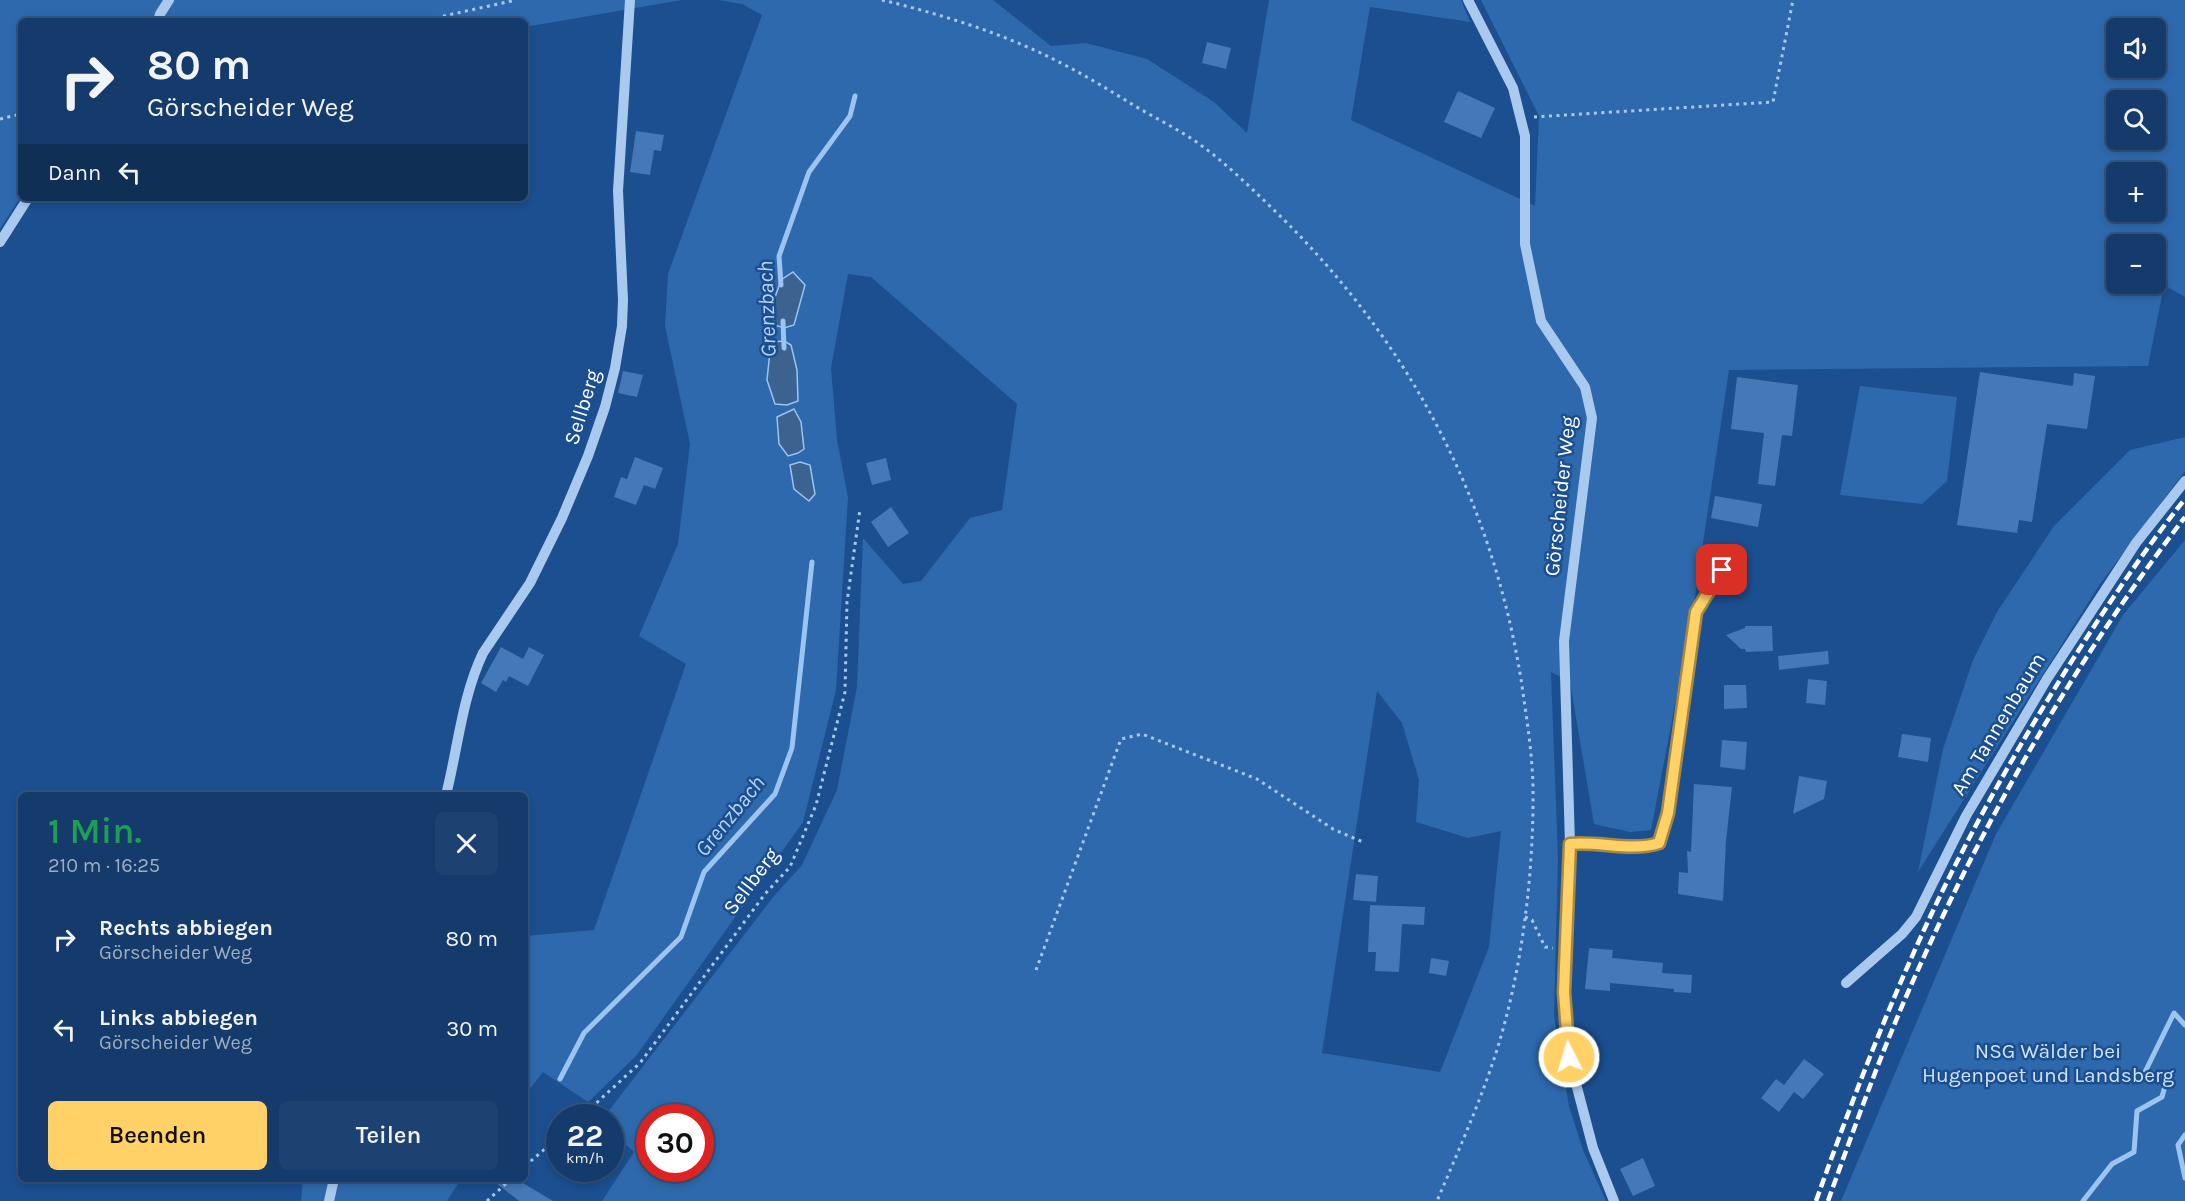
<!DOCTYPE html>
<html lang="de">
<head>
<meta charset="utf-8">
<style>
  :root { --surface:#143b6b; --page:#1d4271; --text:#f1f3f6; --muted:#9dadc1; --line:#33557e; --accent:#ffd166 }
  body { margin:0; font-family:Karla,sans-serif; background:var(--page); color:var(--text); height:100vh; display:flex; flex-direction:column; font-size:22px; white-space:nowrap }
  * { box-sizing:border-box; margin:0 }
  p { font-size:20px; color:var(--muted) }
  .icon { flex:none; width:33px; height:33px; fill:none; stroke:currentColor; stroke-width:2; stroke-linecap:round; stroke-linejoin:round }
  .map { position:relative; flex:1; overflow:hidden }
  .drawer { position:absolute; left:18px; top:792px; width:510px; height:390px; display:flex; flex-direction:column; background:var(--surface); border-radius:9px; box-shadow:0 3px 9px #0003,0 0 0 2px var(--line) }
  .drawer>* { flex:none }
  .guide { position:absolute; left:18px; top:18px; width:510px; height:183px; border-radius:9px; box-shadow:0 3px 9px #0003,0 0 0 2px var(--line); background:#143b6b; color:var(--text); overflow:hidden }
  .tools { position:absolute; left:2106px; top:18px; display:grid; gap:12px }
  .tools a { display:grid; place-items:center; width:60px; height:60px; border-radius:9px; background:var(--surface); box-shadow:0 3px 9px #0003,0 0 0 2px var(--line); font-size:30px }
  .speed { position:absolute; left:546px; top:1104px; display:flex; gap:12px; font-size:30px; font-weight:700; text-align:center }
  .speed>* { display:grid; place-content:center; width:78px; height:78px; border-radius:50%; background:var(--surface); box-shadow:0 3px 9px #0003,0 0 0 2px var(--line); line-height:1 }
  .speed small { font-size:15px; font-weight:400 }
  .speed .limit { border:9px solid #d22; background:#fff; color:#111 }
  .pin { position:absolute; display:grid; place-items:center; width:51px; height:51px; color:#fff; margin:-26px; border-radius:12px; box-shadow:0 3px 9px #0006 }
  .me { position:absolute; width:66px; margin:-33px; rotate:355deg; stroke-linejoin:round; filter:drop-shadow(0 0 4px #0008) }
  .turn { display:flex; align-items:center; gap:21px; height:126px; padding:0 30px; font-size:27px }
  .turn .icon { width:78px; height:78px; stroke-width:2.5 }
  .turn b { display:block; font-size:42px; line-height:51px }
  .then { display:flex; align-items:center; height:57px; padding:0 30px; background:#0003; gap:12px; font-size:22px }
  .round { display:grid; place-items:center; flex:none; width:63px; height:63px; border-radius:9px; background:var(--page) }
  .summary { display:flex; align-items:center; justify-content:space-between; height:102px; padding:0 30px }
  h1 { font-size:36px; font-weight:600; line-height:45px; color:#1e9e55 }
  .action { display:flex; gap:12px; margin-top:auto; padding:12px 30px }
  .action a { flex:1; height:69px; border-radius:9px; background:var(--accent); color:#111; font-size:24px; font-weight:600; line-height:69px; text-align:center }
  .action a+a { background:var(--page); color:var(--text) }
  ul { padding:0; list-style:none }
  li { display:flex; align-items:center; gap:18px; height:90px; padding:0 30px }
  li div { flex:1 }
  li b { display:block; font-size:22px }
  li em { font-style:normal }
  .map>svg:first-child { display:block }
</style>
</head>
<body>
<div class="map">
<svg width="2185" height="1201" viewBox="0 0 2185 1201">
  <rect width="100%" height="100%" fill="#1b4f8f"/>
  <g fill="#2e69ad" fill-rule="evenodd">
    <polygon points="0,0 682,0 525,27 525,21 21,21 21,196 0,229"/>
    <path d="M719,0H993L1051,46L1086,43L1147,59L1214,102L1247,133L1269,0H1461L1470,22L1370,7L1351,120L1535,206L1539,116L1481,0H2185V297L2164,285L2148,366L1729,370L1692,616L1651,830L1630,832L1594,824L1570,682L1551,672L1558,858L1554,1016L1569,1106L1583,1150L1606,1201H602L634,1152L611,1132L610,1118L604,1117L774,896L802,865L837,790L857,687L863,538L903,584L921,581L970,518L1002,510L1017,404L871,277L848,274L831,368L837,440L848,497L836,690L803,822L636,1056L588,1102L543,1072L525,1095V936L594,930L686,664L639,636L678,544L690,444L665,326L668,274L762,15L742,4ZM2116,28H2156V68H2116ZM2116,100H2156V140H2116ZM2116,172H2156V212H2116ZM2116,244H2156V284H2116ZM1377,691L1402,723L1419,780L1416,822L1468,838L1501,831L1489,947L1440,1072L1322,1053ZM650,1118H700V1168H650Z"/>
    <polygon points="1860,386 1957,397 1947,481 1922,504 1840,495"/>
    <polygon points="2185,437 2185,471 2100,584 1918,872 1943,749 1973,660 1997,612 2054,526 2130,450"/>
    <polygon points="2185,540 2185,1201 1841,1201 1996,834 2123,615"/>
    <polygon points="303,1179 461,1179 447,1201 301,1201"/>
  </g>
  <g fill="#3c6290" stroke="#9cc4f0" stroke-width="1.5">
    <polygon points="793,272 805,285 794,325 784,328 775,325 771,309 781,280"/>
    <polygon points="784,341 791,345 797,370 798,401 787,405 775,404 767,380 771,342"/>
    <polygon points="794,409 801,422 804,449 798,453 788,456 779,444 777,417"/>
    <polygon points="800,462 810,465 815,494 809,501 794,489 790,465"/>
  </g>
  <g fill="none" stroke-linecap="round" stroke-linejoin="round">
    <g stroke="#9cc4f0" stroke-width="5">
      <polyline points="781,285 779,256 809,172 850,116 855,96"/>
      <polyline points="783,321 784,348"/>
      <polyline points="560,1079 584,1033 681,937 704,872 775,794 792,748 812,562"/>
      <polyline points="2185,1135 2178,1145 2185,1178"/>
      <polyline points="2083,1201 2112,1164 2134,1152 2137,1111 2162,1097 2168,1075 2145,1072 2174,1013 2185,1025"/>
    </g>
  </g>
  <g fill="#4478b7">
    <polygon points="1207,42 1231,48 1226,69 1202,63"/>
    <polygon points="1458,91 1495,108 1481,138 1444,122"/>
    <polygon points="636,131 664,135 661,151 654,150 650,175 630,172"/>
    <polygon points="623,371 643,375 637,397 618,393"/>
    <polygon points="1980,372 2073,386 2074,373 2095,376 2087,429 2047,424 2032,522 2019,520 2017,533 1957,525"/>
    <polygon points="1737,377 1798,385 1792,436 1782,435 1775,486 1758,484 1764,433 1731,429"/>
    <polygon points="635,457 663,468 655,489 644,485 636,505 614,497 621,477 627,479"/>
    <polygon points="886,458 891,480 872,485 866,463"/>
    <polygon points="1715,496 1762,504 1758,527 1711,518"/>
    <polygon points="891,507 909,533 888,547 871,522"/>
    <polygon points="1745,626 1772,626 1773,651 1746,652 1745,649 1741,649 1726,635 1745,628"/>
    <polygon points="501,647 523,659 529,647 544,655 528,686 509,676 506,682 503,680 496,692 481,683"/>
    <polygon points="1828,651 1829,664 1779,670 1778,656"/>
    <polygon points="1808,679 1827,681 1825,705 1806,703"/>
    <polygon points="1724,685 1746,685 1747,708 1724,709"/>
    <polygon points="1902,734 1931,738 1928,762 1898,757"/>
    <polygon points="1722,740 1747,742 1745,770 1720,767"/>
    <polygon points="1799,776 1827,781 1824,799 1793,814"/>
    <polygon points="1694,784 1732,787 1726,841 1723,901 1678,894 1679,872 1688,873 1687,851 1691,852"/>
    <polygon points="1356,874 1378,876 1376,902 1353,900"/>
    <polygon points="1370,905 1425,907 1424,925 1402,924 1399,972 1375,971 1376,952 1368,952"/>
    <polygon points="1589,948 1613,950 1612,958 1663,963 1662,973 1692,975 1691,993 1674,992 1674,989 1610,983 1610,991 1585,989"/>
    <polygon points="1431,958 1449,961 1446,976 1429,973"/>
    <polygon points="1804,1059 1824,1074 1803,1099 1794,1092 1779,1112 1761,1098 1776,1079 1784,1085"/>
    <polygon points="1643,1158 1655,1186 1633,1196 1620,1169"/>
    <polygon points="491,1179 516,1179 553,1201 519,1201"/>
  </g>
  <g fill="none" stroke-linecap="round" stroke-linejoin="round">
    <g stroke="#a9c9ee" stroke-width="3" stroke-dasharray="3 4.5" stroke-linecap="butt">
      <path d="M882,0C940,14 1002,33 1055,60C1083,74 1109,90 1135,106C1155,118 1176,128 1195,141C1224,161 1250,187 1276,212C1408,340 1491,497 1521,679C1526,714 1532,750 1533,786C1534,874 1522,974 1494,1059C1478,1107 1457,1154 1437,1201"/>
      <polyline points="421,21 516,0"/>
      <polyline points="1534,117 1773,102 1793,0"/>
      <polyline points="0,119 21,114"/>
      <polyline points="1525,917 1532,920 1545,947 1553,948"/>
      <polyline points="1036,970 1121,739 1142,734 1257,779 1333,829 1363,842"/>
      <polyline points="580,1118 640,1063 765,894 790,867 816,805 845,692 847,602 860,509"/>
      <polyline points="525,1166 560,1136"/>
      <polyline points="487,1201 511,1179"/>
    </g>
    <g stroke="#a9c9ee" stroke-width="10">
      <polyline points="1468,0 1513,88 1525,136 1525,244 1541,321 1585,387 1592,418 1564,641 1570,844 1564,992 1569,1057 1593,1148 1614,1201"/>
      <polyline points="158,21 160,14 169,0"/>
      <polyline points="0,242 28,198"/>
      <path d="M446,795C458,748 462,697 483,653L530,583L562,518L588,456L605,407L615,368L622,326L623,300L618,191L630,0"/>
      <path d="M1570,844C1599,840 1632,852 1659,843L1668,813L1696,612L1722,570"/>
      <polyline points="1846,983 1902,934 1916,917 1966,816 2047,679 2136,543 2185,481"/>
      <polyline points="329,1201 334,1179"/>
    </g>
    <g stroke="#fff" stroke-width="4.5" stroke-dasharray="10 4.5" stroke-linecap="butt">
      <path d="M1816,1201C1845,1120 1875,1040 1910,961C1961,845 2024,734 2093,628C2122,584 2152,540 2185,499"/>
      <path d="M1828,1201C1857,1120 1886,1039 1922,961C1993,804 2080,654 2185,517"/>
    </g>
  </g>
  <g fill="none" stroke-linecap="round" stroke-linejoin="round">
    <g stroke="#a68842" stroke-width="15">
      <path id="route" d="M1569,1057L1564,992L1570,844C1599,841 1632,852 1659,843L1668,813L1696,612L1722,570"/>
    </g>
    <use href="#route" stroke="#ffd166" stroke-width="10"/>
  </g>
  <g text-anchor="middle" dominant-baseline="central" stroke-width="5" stroke-linejoin="round" paint-order="stroke">
    <g font-size="21" fill="#fff" stroke="#1b4f8f">
      <text transform="translate(582 407) rotate(-73)">Sellberg</text>
      <text transform="translate(1560 496) rotate(-84)">Görscheider Weg</text>
      <text transform="translate(1998 724) rotate(-59)">Am Tannenbaum</text>
      <text transform="translate(751 881) rotate(-53)">Sellberg</text>
    </g>
    <g font-size="21" fill="#cfe3fa" stroke="#1b4f8f">
      <text x="2048" y="1051">NSG Wälder bei<tspan x="2048" dy="24">Hugenpoet und Landsberg</tspan></text>
    </g>
    <g font-size="22" font-style="italic" fill="#b5d3f5" stroke="#1b4f8f">
      <text transform="translate(767 309) rotate(-92)">Grenzbach</text>
      <text transform="translate(730 816) rotate(-51)">Grenzbach</text>
    </g>
  </g>
</svg>
<div class="tools">
<a><svg class="icon" aria-label="sound" viewBox="0 0 24 24"><path d="M4 9h4l5-4v14l-5-4H4zM17 9q2 3 0 6"/></svg></a>
<a><svg class="icon" aria-label="search" viewBox="0 0 24 24"><circle cx="10" cy="10" r="6"/><path d="M15 15l6 6"/></svg></a>
<a>+</a>
<a>−</a>
</div>
<div class="speed"><div>22<small>km/h</small></div><div class="limit">30</div></div>
<div class="pin" style="left:1722px;top:570px;background:#d93025"><svg class="icon" aria-label="arrive" viewBox="0 0 24 24"><path d="M6 21V4h12l-3 4 3 4H6"/></svg></div>
<svg class="me" style="left:1569px;top:1057px" viewBox="-20 -20 40 40"><circle r="17" fill="#ffd166" stroke="#fff" stroke-width="3"/><path d="M0-11L8 9 0 5-8 9z" fill="#fff"/></svg>
<div class="guide">
<div class="turn"><svg class="icon" aria-label="right" viewBox="0 0 24 24"><path d="M7 20v-9h11M14 6l5 5-5 5"/></svg><div><b>80 m</b>Görscheider Weg</div></div>
<div class="then">Dann<svg class="icon" aria-label="left" viewBox="0 0 24 24"><path d="M17 20v-9H6M10 6l-5 5 5 5"/></svg></div>
</div>
<section class="drawer">
<div class="summary"><div><h1>1 Min.</h1><p>210 m · 16:25</p></div><a class="round"><svg class="icon" aria-label="close" viewBox="0 0 24 24"><path d="M6 6l12 12M18 6L6 18"/></svg></a></div>
<ul>
<li><svg class="icon" aria-label="right" viewBox="0 0 24 24"><path d="M7 20v-9h11M14 6l5 5-5 5"/></svg><div><b>Rechts abbiegen</b><p>Görscheider Weg</p></div><em>80 m</em></li>
<li><svg class="icon" aria-label="left" viewBox="0 0 24 24"><path d="M17 20v-9H6M10 6l-5 5 5 5"/></svg><div><b>Links abbiegen</b><p>Görscheider Weg</p></div><em>30 m</em></li>
</ul>
<div class="action"><a>Beenden</a><a>Teilen</a></div>
</section>
</div>
</body>
</html>
